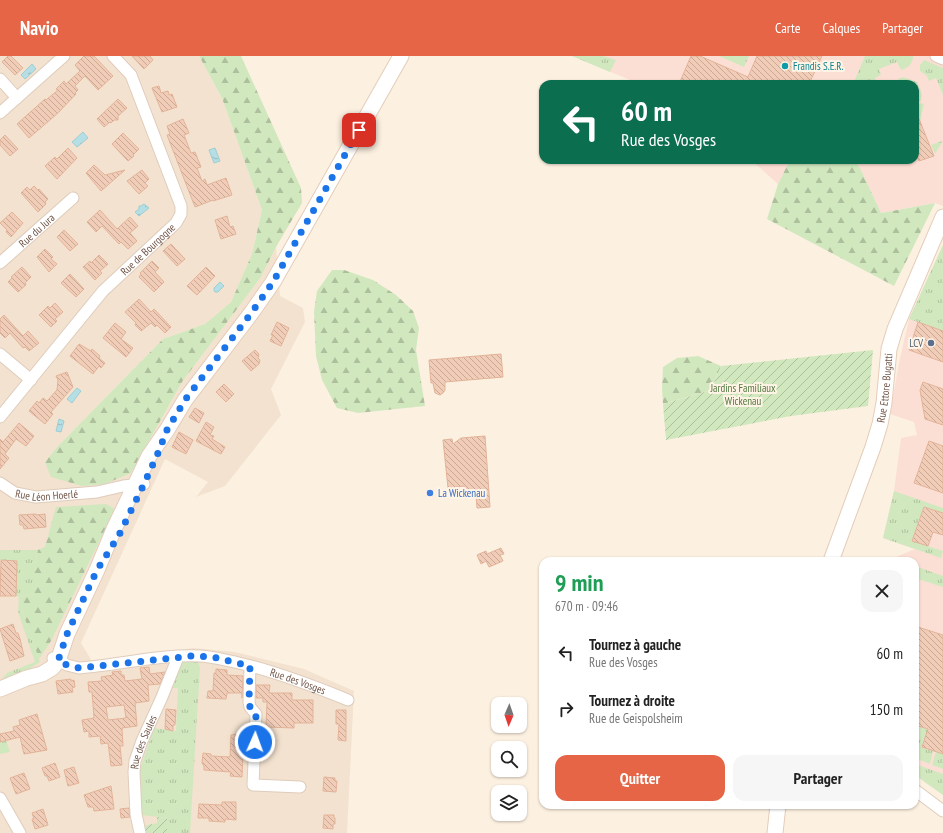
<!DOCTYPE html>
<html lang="fr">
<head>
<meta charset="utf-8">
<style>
  :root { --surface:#fff; --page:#f6f6f6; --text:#222; --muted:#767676; --accent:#e56546 }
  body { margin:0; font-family:"PT Sans Narrow",sans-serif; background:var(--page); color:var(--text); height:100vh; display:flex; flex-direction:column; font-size:15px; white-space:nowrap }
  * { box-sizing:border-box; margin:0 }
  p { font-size:13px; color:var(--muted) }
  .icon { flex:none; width:22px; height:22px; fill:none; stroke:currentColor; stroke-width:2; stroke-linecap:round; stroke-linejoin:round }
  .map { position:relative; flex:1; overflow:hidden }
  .sheet { position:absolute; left:539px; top:501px; width:380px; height:252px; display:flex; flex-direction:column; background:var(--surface); border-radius:12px; box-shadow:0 1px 3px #0004 }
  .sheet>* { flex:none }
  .guide { position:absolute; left:539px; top:24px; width:380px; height:84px; border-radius:12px; box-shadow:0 1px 3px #0004; background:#0b6e4f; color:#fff; overflow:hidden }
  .needle { width:26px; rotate:182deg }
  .fabs { position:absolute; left:491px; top:641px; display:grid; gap:8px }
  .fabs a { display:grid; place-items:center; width:36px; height:36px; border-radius:8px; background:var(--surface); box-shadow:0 1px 3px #0004; font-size:20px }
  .pin { position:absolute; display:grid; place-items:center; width:34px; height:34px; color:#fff; margin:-17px; border-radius:8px; box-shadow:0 2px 6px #0006 }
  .me { position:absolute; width:44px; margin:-22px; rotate:2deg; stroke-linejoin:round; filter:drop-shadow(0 0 3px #0008) }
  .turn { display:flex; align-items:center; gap:14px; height:84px; padding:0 16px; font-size:18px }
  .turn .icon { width:52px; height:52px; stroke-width:2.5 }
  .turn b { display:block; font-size:28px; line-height:34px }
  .round { display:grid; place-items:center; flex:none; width:42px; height:42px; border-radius:12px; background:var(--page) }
  .head { display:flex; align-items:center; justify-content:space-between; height:68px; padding:0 16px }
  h1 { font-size:24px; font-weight:700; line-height:30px; color:#1e9e55 }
  .button { display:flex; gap:8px; margin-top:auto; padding:8px 16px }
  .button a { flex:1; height:46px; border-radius:12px; background:var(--accent); color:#fff; font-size:16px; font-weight:700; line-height:46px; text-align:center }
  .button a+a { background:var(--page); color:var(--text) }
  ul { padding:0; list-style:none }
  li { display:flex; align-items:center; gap:12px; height:56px; padding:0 16px }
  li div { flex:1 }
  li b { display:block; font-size:15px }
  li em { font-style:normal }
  header { display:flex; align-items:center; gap:24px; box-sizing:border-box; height:56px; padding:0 20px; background:var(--accent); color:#fff }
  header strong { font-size:19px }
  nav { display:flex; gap:22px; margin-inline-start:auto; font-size:14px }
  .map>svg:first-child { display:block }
</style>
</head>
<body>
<header>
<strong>Navio</strong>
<nav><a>Carte</a><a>Calques</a><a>Partager</a></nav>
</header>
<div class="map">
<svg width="943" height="777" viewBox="0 0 943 777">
  <defs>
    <pattern id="grass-tufts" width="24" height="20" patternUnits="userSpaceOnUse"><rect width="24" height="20" fill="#d1e8bf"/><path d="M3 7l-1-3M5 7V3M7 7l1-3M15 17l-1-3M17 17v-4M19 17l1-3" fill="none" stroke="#aebf9d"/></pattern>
    <pattern id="forest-firs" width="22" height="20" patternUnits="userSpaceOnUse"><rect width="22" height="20" fill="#d1e8bf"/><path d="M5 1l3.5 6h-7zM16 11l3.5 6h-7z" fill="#aebf9d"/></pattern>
    <pattern id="garden-furrows" width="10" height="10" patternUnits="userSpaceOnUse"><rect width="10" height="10" fill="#d1e8bf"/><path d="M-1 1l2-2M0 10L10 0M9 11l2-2" fill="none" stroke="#aebf9d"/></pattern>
    <pattern id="water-ripples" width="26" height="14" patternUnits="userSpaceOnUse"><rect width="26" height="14" fill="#b5dfe4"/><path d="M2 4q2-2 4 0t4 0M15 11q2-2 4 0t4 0" fill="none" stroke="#98b8bb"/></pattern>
    <pattern id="building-back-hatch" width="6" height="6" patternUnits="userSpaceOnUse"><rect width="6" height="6" fill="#f1cdb8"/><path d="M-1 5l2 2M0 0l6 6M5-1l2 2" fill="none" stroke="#c8a998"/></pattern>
  </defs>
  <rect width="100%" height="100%" fill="#fcf0e0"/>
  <polygon fill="#f3e2cf" points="0,0 199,0 222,42 262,154 252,198 231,246 205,268 163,283 57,391 45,406 131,417 182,326 261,221 276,191 280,240 303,252 305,266 271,333 281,359 225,430 196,441 208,426 165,403 81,587 93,607 193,592 235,596 304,613 354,635 347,777 0,777"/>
  <g fill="#fcdfd4">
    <polygon points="572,0 943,0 943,150 935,147 881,157 861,114 855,104 915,104 915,28 640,28"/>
    <polygon points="751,104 790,104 778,128"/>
    <polygon points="943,189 943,739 915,719 915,505 894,505 896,501 915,493 883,482 894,435 901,382 917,379 914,366 890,358 899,307 909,263"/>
  </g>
  <g fill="url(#grass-tufts)">
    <polygon points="572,0 603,0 616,4 610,16"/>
    <polygon points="719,0 749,0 744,11"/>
    <path d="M865,0H913C913,8 908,12 901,14L897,6L879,13L881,19L875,22L877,28H853Z"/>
    <polygon points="924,4 943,12 943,39 936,22 929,25 927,20 920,15 920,9"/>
    <polygon points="903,21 917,26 922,39 921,44 915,46 915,28 899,28 898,23"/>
    <polygon points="922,47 924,49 920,64 915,50"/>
    <polygon points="942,85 942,86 935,98 931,89"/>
    <polygon points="943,189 943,275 909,263"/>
    <polygon points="894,435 943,452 943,457 924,451 912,485 943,495 941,502 883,482"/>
    <polygon points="0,494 38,494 34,514 34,538 19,541 16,540 17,505 0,504"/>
    <polygon points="915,510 943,520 943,531 915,522"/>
    <polygon points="22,554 40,606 27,614 1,624 7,617 35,606 18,556"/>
    <polygon points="183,605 196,605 198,606 200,611 190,777 167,777 167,762 141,759 140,713 154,672 176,675 178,632 172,632 181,606"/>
    <polygon points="915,669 928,673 922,691 933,695 930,708 915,702"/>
    <polygon points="6,684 10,696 0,698 0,686"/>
    <polygon points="936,696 943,698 943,713 932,709"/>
    <polygon points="915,708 943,718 943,739 915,719"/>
  </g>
  <g fill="url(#forest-firs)">
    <polygon points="199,0 241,0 301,132 302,147 276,191 261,221 182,326 131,417 105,428 82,430 51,421 45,406 57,391 163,283 205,268 231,246 252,198 262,154 222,42"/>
    <polygon points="790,104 855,104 861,114 881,157 935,147 894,230 767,163 778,128"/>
    <polygon points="332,214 344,214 373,224 396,239 413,255 419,272 416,294 425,350 358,357 337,352 322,324 316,300 314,256 317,235"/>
    <polygon points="698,300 721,310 711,334 663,348 662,332 663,311 677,302"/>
    <polygon points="106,448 115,453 51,585 39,603 22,554 18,556 19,541 34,538 34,514 38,494 45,491 56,451"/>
  </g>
  <g fill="url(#garden-furrows)">
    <polygon points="873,294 868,350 791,360 666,384 663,348 711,334 721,310"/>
    <polygon points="157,761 167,762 167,777 146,777 143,770 157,767"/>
  </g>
  <g fill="url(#water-ripples)" stroke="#9cced6">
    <polygon points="32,8 36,13 25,23 21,19"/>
    <polygon points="83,76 88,82 77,91 72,86"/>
    <polygon points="215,92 220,105 214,107 209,94"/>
    <polygon points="144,148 149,152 139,160 135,156 139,153 139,150 141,150"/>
    <polygon points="220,226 224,230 218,236 215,236 214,234 214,232"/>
    <polygon points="77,332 81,335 72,347 67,343"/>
    <polygon points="59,363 64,365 61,376 56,375"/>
  </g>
  <g fill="url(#building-back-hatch)" stroke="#e3b399" fill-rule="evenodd">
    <polygon points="8,0 11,0 23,12 15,19 2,6"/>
    <polygon points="84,0 94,0 113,20 98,34 85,20 75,30 78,34 75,37 76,38 58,57 29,82 17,68 45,43 46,44 58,34 56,33 64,25 66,28 80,15 75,9"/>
    <polygon points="132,0 150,0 153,4 144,13"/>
    <polygon points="691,0 700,0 748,21 757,0 822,0 809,28 679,28"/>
    <polygon points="159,30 161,37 168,35 169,39 172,38 177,51 162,56 152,32"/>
    <polygon points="118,43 127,52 118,60 118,64 114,64 111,67 110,66 104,71 97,63"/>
    <polygon points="915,53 934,100 919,105 915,96"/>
    <polygon points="183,63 189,77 184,79 191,97 195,96 201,111 197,112 202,125 205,123 207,129 226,122 232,139 213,145 213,144 195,151 167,79 170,78 167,70"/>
    <polygon points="123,77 139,93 133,99 134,100 128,105 112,88"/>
    <polygon points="5,79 18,93 10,100 0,89 0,84"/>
    <polygon points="68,92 77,102 57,123 45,110 55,101 57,103"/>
    <polygon points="94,109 105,119 125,114 101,135 86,117"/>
    <polygon points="142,114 149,123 145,127 148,130 139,138 127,125"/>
    <polygon points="34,130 38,134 39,133 48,143 45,146 46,148 38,156 21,137 27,131 30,134"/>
    <polygon points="100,154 117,173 130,161 138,170 130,177 137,185 128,193 121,186 119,188 102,170 96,176 87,166"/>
    <polygon points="12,156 23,167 11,181 6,176 7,174 0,167"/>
    <polygon points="227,160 230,171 233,170 236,178 221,183 215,164"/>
    <polygon points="64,174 78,188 70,195 57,181"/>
    <polygon points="171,188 185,203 177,210 163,195"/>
    <polygon points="45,193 53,201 51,203 57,208 49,216 37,201"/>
    <polygon points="99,199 108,208 100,215 102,217 95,224 83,211 90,205 91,207"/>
    <polygon points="152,205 159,212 155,216 164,226 154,236 139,221 141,218 140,217"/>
    <polygon points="22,211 31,221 25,227 26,229 18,236 8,226 12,222 11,221"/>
    <polygon points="206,211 215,220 197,239 187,230"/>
    <polygon points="70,218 84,233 76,241 61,227"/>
    <polygon points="139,243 151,256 154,253 171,271 165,277 157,269 155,271 151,267 141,275 135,269 136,267 125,256"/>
    <polygon points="55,247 63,256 55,263 57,265 51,271 39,259 48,250 50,252"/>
    <polygon points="4,259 23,280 28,275 39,287 29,295 25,291 23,292 10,277 5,282 0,277 0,263"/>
    <polygon points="277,266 289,272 281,290 270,285 273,279 271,279"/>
    <polygon points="918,266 943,275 943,306 909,294"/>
    <polygon points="115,267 126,276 121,283 133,292 126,301 103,282"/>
    <polygon points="79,288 91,295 92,293 100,300 99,302 105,307 101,312 99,310 93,318 70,300"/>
    <polygon points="255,294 259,298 258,302 260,304 259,308 251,315 242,305"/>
    <polygon points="501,298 503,321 445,326 445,334 443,337 440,339 435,337 433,327 431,327 429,304"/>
    <polygon points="67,316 73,331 51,356 53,358 45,368 29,355 37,345 39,347 43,342 47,345 57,334 58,324 56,320"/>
    <polygon points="923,326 943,333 943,369 925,363 920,334"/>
    <polygon points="224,328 234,338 226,346 216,336"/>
    <polygon points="195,352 204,357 199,367 189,361"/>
    <polygon points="206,366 214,371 210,379 214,380 212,383 225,391 221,398 196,385"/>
    <polygon points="19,367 34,380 26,390 16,383 5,398 9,402 0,413 0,383 3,386"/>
    <polygon points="179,376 193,384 186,398 172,391"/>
    <polygon points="485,380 490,451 477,452 476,438 465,443 464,430 448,432 443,384 452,383 453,388 461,382"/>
    <polygon points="929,385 943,390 943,437 914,427"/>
    <polygon points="924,451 943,457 943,479 933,476 928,490 912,485"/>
    <polygon points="36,458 36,459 45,458 46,471 24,473 23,469 20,469 19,459"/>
    <polygon points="501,492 504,498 500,499 503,505 489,511 486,505 481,508 477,499 486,495 487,498"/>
    <polygon points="1,504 17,505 16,540 0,540"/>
    <polygon points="13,568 16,577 18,577 20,583 24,600 10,605 0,573"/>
    <polygon points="915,570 943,579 943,698 922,691 928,673 915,669"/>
    <path d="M149,611L150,618L165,616L160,628L148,629L149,645L135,647L137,670L122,672L123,690H120L122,709L111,710L108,687L101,688L100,680L89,681V675L84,676L82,664L94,662L92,636H89L88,626L102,625L101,621L113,619L112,616L121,615V619H124L125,625L142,623L140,612ZM124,649L126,662L108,664L106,651Z"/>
    <polygon points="216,613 227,614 227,619 243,620 242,642 242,637 227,637 226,643 207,642 208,635 213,635 214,617 216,617"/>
    <polygon points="71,623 71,625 74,624 75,631 72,632 73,636 58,638 56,625"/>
    <polygon points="256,629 270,629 269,637 292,637 292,644 313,644 313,667 294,667 294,672 266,671 267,646 263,646 263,642 256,642"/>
    <polygon points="166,653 176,654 175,669 173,669 173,675 165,673"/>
    <polygon points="336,654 346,654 346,685 338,684 339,668 336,668"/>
    <polygon points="37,658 47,694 24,698 20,681 0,686 0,678 14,675 13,671 20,669 19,664"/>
    <polygon points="237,678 244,678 242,721 230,720 231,716 204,714 204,710 202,707 203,697 211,698 211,700 230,701 231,679"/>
    <polygon points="55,707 60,721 49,725 47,720 45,720 42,712"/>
    <polygon points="74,711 79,727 68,730 64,714"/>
    <polygon points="24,717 30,733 16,738 10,722"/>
    <polygon points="324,721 335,722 335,725 337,725 336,736 323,735"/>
    <polygon points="111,730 114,753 94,755 93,751 88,751 84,739"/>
    <polygon points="222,746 236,746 236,764 225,763 225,766 209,765 209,762 198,762 199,748 222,749"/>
    <polygon points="129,752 130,761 121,762 120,753"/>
    <polygon points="43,753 48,769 35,773 32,763 34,763 32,757"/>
    <polygon points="324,759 334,759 334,762 335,762 335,768 333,768 333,773 323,772"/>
  </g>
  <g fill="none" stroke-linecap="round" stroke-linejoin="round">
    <g stroke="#dfccbc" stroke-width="13">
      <g id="street">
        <polyline points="936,0 943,3"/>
        <polyline points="0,23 17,42"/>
        <polyline points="0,57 64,0"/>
        <path id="s1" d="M0,207L73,142"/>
        <polyline points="0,298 31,324"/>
        <path id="s2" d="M0,361L103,235L176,167L181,158V150L131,19L113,0"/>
        <path id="s3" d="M0,427L15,437L36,441L97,436L123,430L144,428"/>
        <path id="s4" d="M53,602L67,609L79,612C120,609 160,598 200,600C217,601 234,606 251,610C284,619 316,631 348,644"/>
        <polyline points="250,610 249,646 250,651 256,658 253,729 300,731"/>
        <polyline points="915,734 943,755"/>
        <polyline points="0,742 20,777"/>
        <path id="s5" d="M140,777L136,758L134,716L135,705L142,685L162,641L178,601"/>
      </g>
    </g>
    <g stroke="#e4cdba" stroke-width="17">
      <g id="secondary">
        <path id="s6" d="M831,505L873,391L880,368L884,347L889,293L895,273L943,161"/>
        <polyline points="0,633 27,622 42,618 52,612 58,605 67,578 97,514 114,473 149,400 167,374 185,344 252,256 273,226 401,0"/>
        <polyline points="775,777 778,749"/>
      </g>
    </g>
    <use href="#street" stroke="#fff" stroke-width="11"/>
    <use href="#secondary" stroke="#fff" stroke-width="15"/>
  </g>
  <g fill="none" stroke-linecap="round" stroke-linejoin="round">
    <polyline stroke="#1a73e8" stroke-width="7" stroke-dasharray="0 12.6" points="255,686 256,658 250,651 249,646 250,610 213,601 192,600 79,612 67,609 58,605 67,578 97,514 119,479 144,428 158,397 167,374 185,344 252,256 273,226 359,74"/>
  </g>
  <circle fill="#0f9aa8" stroke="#fff4e6" stroke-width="1.5" cx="785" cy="10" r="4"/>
  <circle fill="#5c6f8a" stroke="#fff4e6" stroke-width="1.5" cx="931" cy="287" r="4"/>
  <circle fill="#3f7fe0" stroke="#fff4e6" stroke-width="1.5" cx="430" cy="437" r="4"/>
  <g text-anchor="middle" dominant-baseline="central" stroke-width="4" stroke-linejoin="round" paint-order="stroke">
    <g font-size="11" fill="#0d838f" stroke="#fff4e6" text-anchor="start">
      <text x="793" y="10">Frandis S.E.R.</text>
    </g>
    <g font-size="11" fill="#725648" stroke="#fff4e6">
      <text stroke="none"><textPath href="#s1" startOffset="49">Rue du Jura</textPath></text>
      <text stroke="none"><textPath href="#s2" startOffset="224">Rue de Bourgogne</textPath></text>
      <text stroke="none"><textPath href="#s6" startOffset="182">Rue Ettore Bugatti</textPath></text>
      <text stroke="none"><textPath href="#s3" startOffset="50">Rue Léon Hoerlé</textPath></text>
      <text stroke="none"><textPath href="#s4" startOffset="251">Rue des Vosges</textPath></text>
      <text stroke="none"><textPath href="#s5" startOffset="93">Rue des Saules</textPath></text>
    </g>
    <g font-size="11" fill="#4e5e75" stroke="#fff4e6" text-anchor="end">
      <text x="923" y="287">LCV</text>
    </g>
    <g font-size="11" fill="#527841" stroke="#fff4e6">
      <text x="743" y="332">Jardins Familiaux<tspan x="743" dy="13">Wickenau</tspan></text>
    </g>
    <g font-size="11" fill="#366cbe" stroke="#fff4e6" text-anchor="start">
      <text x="438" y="437">La Wickenau</text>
    </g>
  </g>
</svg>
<div class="fabs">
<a><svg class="needle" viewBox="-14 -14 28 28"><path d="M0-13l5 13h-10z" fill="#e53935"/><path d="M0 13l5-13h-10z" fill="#767676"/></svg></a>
<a><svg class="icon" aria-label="search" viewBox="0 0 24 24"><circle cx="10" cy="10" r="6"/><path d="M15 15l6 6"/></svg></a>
<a><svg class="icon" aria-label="layers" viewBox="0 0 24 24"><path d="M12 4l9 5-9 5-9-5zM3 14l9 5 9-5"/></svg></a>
</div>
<div class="pin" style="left:359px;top:74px;background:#d93025"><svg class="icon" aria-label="arrive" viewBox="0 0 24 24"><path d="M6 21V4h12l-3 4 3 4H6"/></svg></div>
<svg class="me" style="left:255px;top:686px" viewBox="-20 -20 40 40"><circle r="17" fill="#1a73e8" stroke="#fff" stroke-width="3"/><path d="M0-11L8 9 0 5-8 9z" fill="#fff"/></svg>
<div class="guide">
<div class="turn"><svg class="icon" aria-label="left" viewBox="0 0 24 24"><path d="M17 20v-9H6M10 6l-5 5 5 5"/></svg><div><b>60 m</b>Rue des Vosges</div></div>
</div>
<section class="sheet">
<div class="head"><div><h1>9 min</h1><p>670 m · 09:46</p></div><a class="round"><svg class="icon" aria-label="close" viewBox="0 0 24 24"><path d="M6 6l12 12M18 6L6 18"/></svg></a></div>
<ul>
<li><svg class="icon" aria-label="left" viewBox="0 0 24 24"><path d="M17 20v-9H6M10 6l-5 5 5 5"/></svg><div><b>Tournez à gauche</b><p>Rue des Vosges</p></div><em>60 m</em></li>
<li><svg class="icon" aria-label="right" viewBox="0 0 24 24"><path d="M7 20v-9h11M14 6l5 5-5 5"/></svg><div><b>Tournez à droite</b><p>Rue de Geispolsheim</p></div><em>150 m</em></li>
</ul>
<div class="button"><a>Quitter</a><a>Partager</a></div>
</section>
</div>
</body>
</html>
